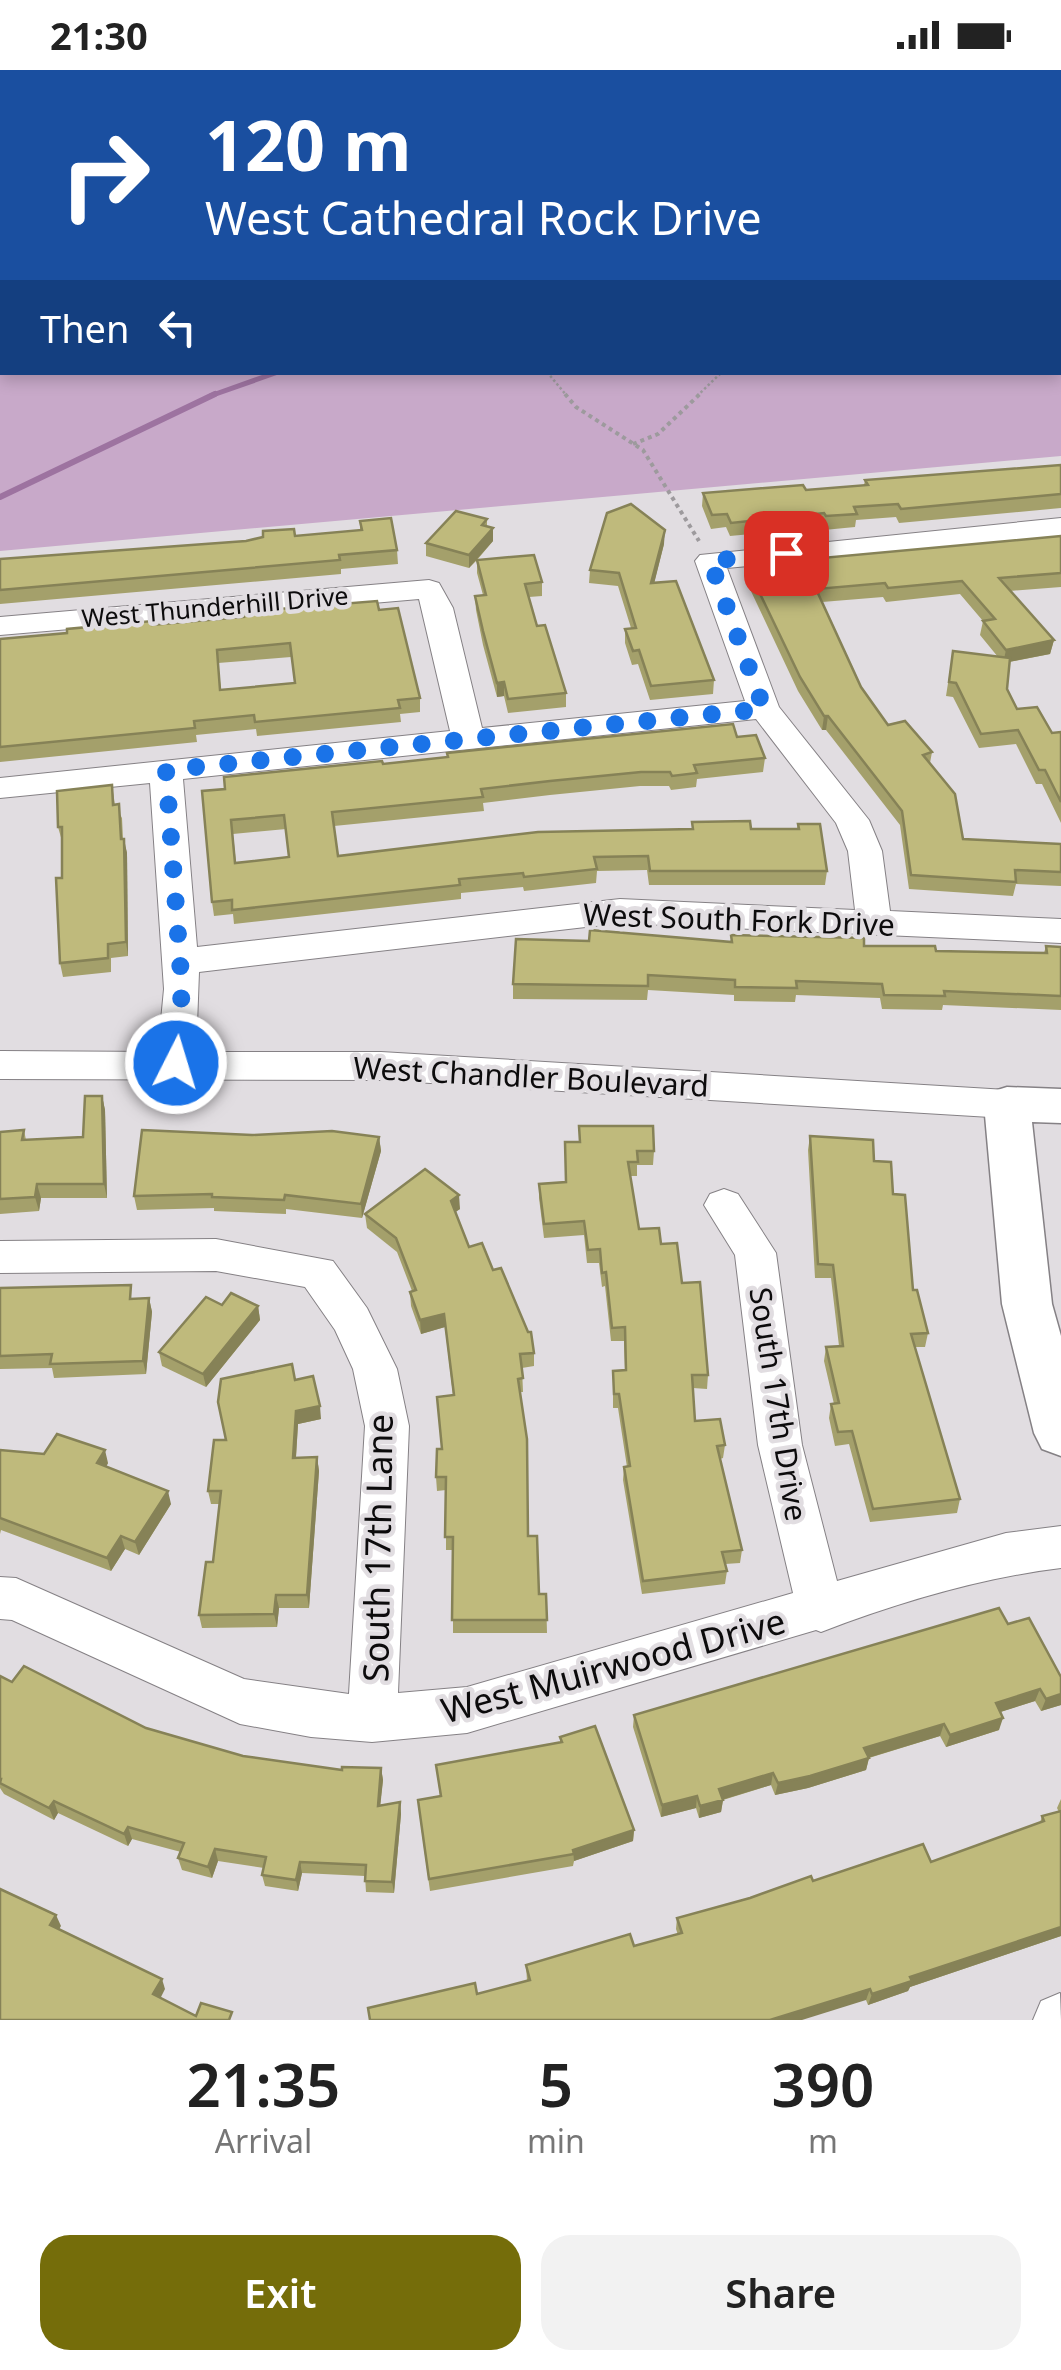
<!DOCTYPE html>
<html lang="en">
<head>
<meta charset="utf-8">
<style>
  :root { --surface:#fff; --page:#f2f2f2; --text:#222; --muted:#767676; --accent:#756d0a }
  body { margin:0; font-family:"Noto Sans",sans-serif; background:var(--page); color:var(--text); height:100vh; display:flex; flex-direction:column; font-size:38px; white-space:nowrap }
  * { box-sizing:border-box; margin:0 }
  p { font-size:32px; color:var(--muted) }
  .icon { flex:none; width:55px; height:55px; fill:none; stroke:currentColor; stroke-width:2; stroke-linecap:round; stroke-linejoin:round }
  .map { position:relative; height:1950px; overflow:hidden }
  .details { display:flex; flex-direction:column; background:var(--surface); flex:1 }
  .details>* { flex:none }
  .top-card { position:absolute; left:0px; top:0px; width:1062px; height:305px; box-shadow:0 5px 15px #0003; background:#1a4fa0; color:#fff; overflow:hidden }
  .pin { position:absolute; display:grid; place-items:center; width:85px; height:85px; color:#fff; margin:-42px; border-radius:20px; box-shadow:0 5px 15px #0006 }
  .me { position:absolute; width:110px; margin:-55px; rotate:5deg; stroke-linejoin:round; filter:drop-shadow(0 0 8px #0008) }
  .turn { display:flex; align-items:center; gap:35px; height:210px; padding:0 40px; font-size:45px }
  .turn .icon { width:130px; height:130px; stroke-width:2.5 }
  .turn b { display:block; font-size:70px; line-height:85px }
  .then { display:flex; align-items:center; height:95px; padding:0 40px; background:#0003; gap:20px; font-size:38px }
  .eta { display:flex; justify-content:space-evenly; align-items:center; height:170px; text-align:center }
  .eta b { font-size:60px; font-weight:600; line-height:70px }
  .button { display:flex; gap:20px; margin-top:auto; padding:20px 40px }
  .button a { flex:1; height:115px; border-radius:30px; background:var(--accent); color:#fff; font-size:40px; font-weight:600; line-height:115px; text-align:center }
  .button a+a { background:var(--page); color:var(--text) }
  .status { display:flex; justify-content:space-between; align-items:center; height:70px; padding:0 50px; background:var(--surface); direction:ltr }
  .status svg { height:28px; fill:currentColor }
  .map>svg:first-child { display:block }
</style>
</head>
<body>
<div class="status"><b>21:30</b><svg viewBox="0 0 49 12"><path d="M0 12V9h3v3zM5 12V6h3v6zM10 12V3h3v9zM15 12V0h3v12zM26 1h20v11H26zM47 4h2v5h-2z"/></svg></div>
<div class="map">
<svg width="1061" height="1950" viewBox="0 0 1061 1950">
  <rect width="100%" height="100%" fill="#e1dde1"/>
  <path fill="#c8a9c9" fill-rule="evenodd" d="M0,0H1061V386L0,481ZM2,2H1060V302H2Z"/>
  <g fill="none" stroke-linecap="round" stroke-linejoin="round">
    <polyline stroke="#9d73a0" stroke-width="5" points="210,326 278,302"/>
    <polyline stroke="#9d73a0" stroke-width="6" points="0,427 215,324"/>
    <g stroke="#858185" stroke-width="2">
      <g id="minor">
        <path d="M1061,448V466L727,498L779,637L869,750L882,781L890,841L1061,849V873L620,853L199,902L196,982H381L1007,1020L1021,1024L1026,1034L1021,1044L1007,1048L381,1010L0,1009V981L158,982L164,919L150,713L0,728V708L450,661L419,529L0,565V547L429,510L439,513L453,538L482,658L745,631L695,491L700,485ZM756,649L836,753L848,781L855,840L620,829L197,877L183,709Z"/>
        <path d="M724,1119L738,1124L776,1183L802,1375L837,1511L1006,1463L1061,1456V1498C979,1508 897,1533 821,1562L816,1560L467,1663L372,1672L311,1667L240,1654L12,1550L0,1549V1507L16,1508L244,1609L349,1624L365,1356L353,1299L335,1260L305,1217L216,1201L0,1203V1171L216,1169L333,1191L367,1238L397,1299L409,1356L398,1623L467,1617L793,1523L758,1375L735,1185L704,1135L710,1124Z"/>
        <polygon points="1060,1923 1061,1950 1033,1950 1041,1931"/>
      </g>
    </g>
    <g stroke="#858185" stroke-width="3">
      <polygon id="major" points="1007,1017 1061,1019 1061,1053 1032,1052 1052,1234 1061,1266 1061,1386 1042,1379 1034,1363 1002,1234 984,1034 991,1022"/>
    </g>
    <g stroke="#9d9a9d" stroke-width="2.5" stroke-dasharray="2.5 2.5" stroke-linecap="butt">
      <polyline points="547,302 567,326"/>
      <polyline points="697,326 722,302"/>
    </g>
    <g stroke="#9d9a9d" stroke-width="4" stroke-dasharray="4 4" stroke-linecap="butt">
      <polyline points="565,324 576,337 643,380 699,471"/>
      <polyline points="633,374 658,364 700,324"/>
    </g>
    <use href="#minor" fill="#fff" fill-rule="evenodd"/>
    <use href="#major" fill="#fff" fill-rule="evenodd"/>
  </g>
  <g fill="#a4a06b" fill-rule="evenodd">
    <polygon points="1061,395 1061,438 899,453 896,447 856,450 855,457 824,460 822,457 730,466 726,457 711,459 702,436 703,423 806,420 864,415 865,410"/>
    <polygon points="487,449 487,456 493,471 477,490 542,512 542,526 529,527 537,556 566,623 566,637 508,643 504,626 497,627 483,575 476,540 475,526 483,525 477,503 477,490 469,498 426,486 426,473"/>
    <polygon points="360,451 397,480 398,494 341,499 341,504 0,534 0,489 246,471 360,460"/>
    <polygon points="1061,466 1061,517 1010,521 1054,570 1050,584 1009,592 1007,619 1017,639 1052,663 1061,662 1061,753 1042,714 1036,714 1016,674 979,678 953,627 946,626 953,581 998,587 980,565 983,551 960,524 886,532 883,527 822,532 861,617 888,655 932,682 930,693 963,769 1061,774 1061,816 1016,814 1013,826 909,819 900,755 826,660 822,660 798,621 749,517 750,503 766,502 767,493"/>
    <polygon points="664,474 654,513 714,610 713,624 650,630 638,594 632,595 625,573 625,559 631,558 618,516 589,513 590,500"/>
    <path d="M379,540L420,628V642L400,644L401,652L257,666L256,659L196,665L197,672L0,692V569L152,555ZM291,587L295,613L221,620L218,593Z"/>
    <path d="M737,667L765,688L763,702L697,709L696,717L671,720L669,716H640L550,725L483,733L484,741L334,756L338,786L692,759V752L751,759H797L798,754L827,801L825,815H649L647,800L597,801L596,813L524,821L523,817L461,823V829L234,854L233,844L214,846L212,832L225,719L383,694ZM286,759L289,787L236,793L233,764Z"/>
    <polygon points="112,715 115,735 122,748 123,769 127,783 128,886 111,888 111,902 63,907 60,893 62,771 58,757"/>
    <polygon points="731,865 936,881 1044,883 1046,876 1061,877 1061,940 943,935 942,940 882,939 880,928 796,925 795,932 734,931 734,925 648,920 647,930 513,929 513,914 589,871 731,872"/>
    <polygon points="102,1026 105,1040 107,1128 41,1128 39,1141 0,1144 0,1062 24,1060 26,1070 83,1067"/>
    <polygon points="579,1056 654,1081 653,1095 637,1095 637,1106 630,1106 639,1159 661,1174 682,1213 708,1305 707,1319 693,1318 695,1351 725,1375 723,1388 720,1389 742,1480 740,1493 725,1494 727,1501 725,1514 642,1524 623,1410 624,1397 627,1397 618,1338 613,1338 613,1301 625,1300 624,1271 611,1271 605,1216 602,1217 599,1193 587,1193 584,1165 544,1168 539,1128 539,1114 565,1112 579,1072"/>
    <polygon points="252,1065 379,1067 381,1081 362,1148 286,1139 286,1144 214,1141 214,1138 137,1140 134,1126"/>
    <polygon points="810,1066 874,1091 893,1124 913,1220 928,1263 925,1277 915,1277 960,1429 957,1443 870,1452 849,1374 835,1376 829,1348 831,1334 834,1334 824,1291 826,1277 839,1276 831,1208 815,1208 808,1080"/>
    <polygon points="460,1139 455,1142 469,1177 493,1200 534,1283 534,1296 522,1298 523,1322 520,1322 528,1466 539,1524 546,1524 547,1563 453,1563 453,1480 446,1480 446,1420 437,1421 436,1407 453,1325 445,1257 421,1264 411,1236 410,1222 412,1221 397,1182 367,1158 365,1144"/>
    <polygon points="0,1218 135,1229 149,1228 152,1242 146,1304 54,1308 52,1298 0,1299"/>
    <polygon points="258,1236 260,1250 206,1317 162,1296 159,1282"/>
    <polygon points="295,1310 321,1349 298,1354 296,1388 317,1387 319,1401 309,1538 279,1538 277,1557 202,1558 199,1545 213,1492 220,1434 211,1434 208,1421 225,1370"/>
    <polygon points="0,1380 108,1393 106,1397 171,1434 139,1485 125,1479 111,1501 1,1460 0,1464"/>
    <polygon points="1008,1554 1061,1607 1061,1635 1041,1641 1035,1631 1000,1642 999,1660 946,1677 940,1666 869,1688 866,1700 808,1718 775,1725 771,1715 723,1730 721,1742 699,1748 696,1738 661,1747 633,1657 634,1645"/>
    <polygon points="0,1606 12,1612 146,1658 243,1686 342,1700 381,1698 383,1710 380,1735 400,1732 401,1744 394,1823 366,1822 365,1806 302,1803 298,1821 265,1816 262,1805 264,1798 218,1791 212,1808 182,1800 178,1788 181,1782 132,1769 128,1776 58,1743 54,1750 4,1724 0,1718"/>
    <polygon points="560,1667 634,1760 633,1771 574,1791 573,1796 430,1821 419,1742 440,1726 436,1695 560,1672"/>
    <polygon points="1061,1729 1061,1866 910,1917 908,1921 868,1935 866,1930 477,1924 527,1911 526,1895 634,1876 678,1865 676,1859 677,1848 813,1811 931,1792 1040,1753 1042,1746 1059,1742 1057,1738"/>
  </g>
  <g fill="#868257">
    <polygon points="493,458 493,471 469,498 469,485"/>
    <polygon points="665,460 664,474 651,526 651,513"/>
    <polygon points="1054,570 1050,584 1003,593 1006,580"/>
    <polygon points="504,612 504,626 497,627 497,613"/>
    <polygon points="824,646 828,646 826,660 822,660"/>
    <polygon points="124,769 127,783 128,886 126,872"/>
    <polygon points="102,1026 105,1040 107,1128 104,1114"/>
    <polygon points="379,1067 381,1081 362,1148 361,1134"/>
    <polygon points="37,1114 41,1128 39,1141 35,1127"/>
    <polygon points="459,1125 460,1139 451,1145 451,1131"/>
    <polygon points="149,1228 152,1242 146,1304 143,1291"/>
    <polygon points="258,1236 260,1250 206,1317 203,1304"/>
    <polygon points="444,1244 445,1257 421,1264 420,1250"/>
    <polygon points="320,1336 321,1349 298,1354 295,1401 293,1388 296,1341"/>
    <polygon points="105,1380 108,1393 101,1406 97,1393"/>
    <polygon points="317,1387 319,1401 309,1538 307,1525"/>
    <polygon points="168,1421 171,1434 139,1485 135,1472"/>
    <polygon points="121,1466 125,1479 111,1501 107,1488"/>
    <polygon points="276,1525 279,1538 277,1557 274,1544"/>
    <polygon points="1040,1619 1035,1631 991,1645 996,1633"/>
    <polygon points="1061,1624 1061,1635 1041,1641 1046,1629"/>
    <polygon points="1003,1648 999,1660 946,1677 950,1665"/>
    <polygon points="944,1654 940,1666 861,1690 864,1678"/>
    <polygon points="869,1688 866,1700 808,1718 775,1725 778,1713"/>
    <polygon points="381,1698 383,1710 379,1748 378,1736"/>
    <polygon points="773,1703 771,1715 718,1731 723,1730 721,1742 699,1748 700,1736 719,1719"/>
    <polygon points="697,1726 696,1738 661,1747 662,1735"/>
    <polygon points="54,1731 58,1743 54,1750 49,1738"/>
    <polygon points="400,1732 401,1744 394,1823 392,1812"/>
    <polygon points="128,1757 132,1769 128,1776 124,1764"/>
    <polygon points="634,1760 633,1771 574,1791 573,1780"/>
    <polygon points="215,1779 218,1791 212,1808 208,1797"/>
    <polygon points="300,1792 302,1803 298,1821 296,1810"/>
    <polygon points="56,1845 61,1856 55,1866 50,1855"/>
    <polygon points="1061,1857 1061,1866 910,1917 908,1921 868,1935 872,1924 910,1907"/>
    <polygon points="162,1909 165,1919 157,1935 153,1924"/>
    <polygon points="870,1919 866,1930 802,1950 770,1950"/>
  </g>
  <g fill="#bfba7c" stroke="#868257" stroke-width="2.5" fill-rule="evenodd">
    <polygon points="1061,395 1061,424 901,439 898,434 854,437 857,444 826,446 824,443 731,453 727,444 712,445 703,423 803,415 806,420 868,415 865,410"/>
    <polygon points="631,434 665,460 651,513 676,511 714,610 651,616 639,580 633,581 625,559 636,558 619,503 590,500 607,443"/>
    <polygon points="456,441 487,449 482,455 493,458 469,485 426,473"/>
    <polygon points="391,448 397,480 339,485 340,490 0,520 0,489 246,471 263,467 263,461 294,459 295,466 362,460 360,451"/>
    <polygon points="1061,466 1061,503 999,508 1054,570 1006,580 983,551 995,549 962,511 888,518 885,513 816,519 861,617 888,655 905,651 932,682 923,685 955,724 963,769 1061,774 1061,802 1015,800 1016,812 911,805 902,741 828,646 824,646 800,607 750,503 770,501 767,493"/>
    <polygon points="534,485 542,512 525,514 537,556 545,555 566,623 508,629 504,612 497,613 483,561 475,526 486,525 477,490"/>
    <path d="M377,531L379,540L398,538L420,628L398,630L400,638L255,652L254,645L194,651L195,658L0,677V569L67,563V559L152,551V555L244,547L243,542ZM290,573L295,613L220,620L217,580Z"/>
    <polygon points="953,581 1010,588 1007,619 1017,639 1037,637 1052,663 1061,662 1061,732 1045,700 1039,700 1018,660 981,664 956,613 949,612"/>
    <path d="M733,654L737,667L756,665L765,688L694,695L697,703L672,706L670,702H641L550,711L481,719L483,727L332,742L338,786L538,762L693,759L692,752L750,751L751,759H799L798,754H820L827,801H650L648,786L594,787L597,799L524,807L523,803L459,809L460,815L232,840V830L212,832L202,721L225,719L224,707L382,691L383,694L448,687L447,683ZM284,745L289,787L235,793L231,750Z"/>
    <polygon points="112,715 113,735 119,734 121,769 124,769 126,872 108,874 108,888 60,893 56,808 62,808 62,757 58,757 57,721"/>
    <polygon points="590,860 732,872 731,865 864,868 864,876 935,876 936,881 1047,883 1046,876 1061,877 1061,926 944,921 945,926 884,925 882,914 796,911 797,918 735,917 735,910 648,905 648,916 513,914 516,869 589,871"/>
    <polygon points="85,1026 102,1026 104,1114 37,1114 35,1127 0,1129 0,1062 24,1060 22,1070 83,1067"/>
    <polygon points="579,1056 653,1056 654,1081 637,1081 638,1092 628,1092 639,1159 659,1158 661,1174 677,1173 682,1213 700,1212 708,1305 692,1305 695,1351 720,1349 725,1375 717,1376 742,1480 722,1482 727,1501 643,1511 624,1397 630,1396 619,1324 614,1324 613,1301 626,1300 625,1257 612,1258 606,1202 602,1203 600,1179 588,1180 584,1151 544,1154 539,1114 566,1112 565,1072 580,1072"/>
    <polygon points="142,1060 252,1065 332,1061 379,1067 361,1134 285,1125 284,1130 212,1127 212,1124 134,1126"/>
    <polygon points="810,1066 873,1070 874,1091 891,1092 893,1124 905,1125 913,1220 917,1220 928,1263 911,1264 960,1429 873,1439 852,1361 838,1362 831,1334 839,1333 826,1277 843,1276 833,1195 818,1194"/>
    <polygon points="425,1099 459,1125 451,1131 469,1177 482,1173 493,1200 501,1198 528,1262 531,1262 534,1283 520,1284 523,1308 518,1309 527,1369 528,1466 537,1466 539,1524 546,1524 547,1550 452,1550 453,1467 445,1467 446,1407 436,1407 437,1379 442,1379 437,1327 454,1325 444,1244 420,1250 410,1222 416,1220 396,1168 365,1144"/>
    <polygon points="131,1215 130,1229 149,1228 143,1291 50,1294 52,1284 0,1286 0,1218"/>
    <polygon points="231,1223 258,1236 203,1304 159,1282 206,1227 222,1235"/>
    <polygon points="292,1294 295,1310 313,1306 320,1336 296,1341 293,1388 317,1387 307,1525 276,1525 274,1544 199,1545 206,1492 213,1492 221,1421 208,1421 214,1370 226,1370 218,1332 221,1309"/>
    <polygon points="57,1364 105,1380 97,1393 168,1421 135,1472 121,1466 107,1488 0,1448 0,1380 44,1384"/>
    <polygon points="999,1538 1008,1554 1029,1548 1061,1607 1061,1624 1046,1629 1040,1619 996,1633 1003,1648 950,1665 944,1654 864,1678 869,1688 810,1706 778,1713 773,1703 719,1719 723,1730 700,1736 697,1726 662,1735 634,1645"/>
    <polygon points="24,1596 146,1658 243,1686 342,1700 342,1697 381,1698 378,1736 400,1732 392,1812 365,1811 366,1795 300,1792 296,1810 262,1805 266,1787 215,1779 208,1797 178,1788 184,1773 128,1757 124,1764 54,1731 49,1738 0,1713 1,1709 0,1709 0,1606 12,1612"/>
    <polygon points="595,1656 634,1760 573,1780 574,1784 429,1809 418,1730 441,1726 436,1695 562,1672 560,1667"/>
    <polygon points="1061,1741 1061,1857 910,1907 912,1911 872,1924 870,1919 770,1950 370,1950 368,1938 475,1913 477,1924 530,1910 526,1895 630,1864 634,1876 682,1863 677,1848 750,1828 811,1806 813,1811 923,1774 931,1792 1044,1751 1042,1746"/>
    <polygon points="0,1819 56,1845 50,1855 162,1909 153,1924 196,1946 201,1933 232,1942 229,1950 0,1950"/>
  </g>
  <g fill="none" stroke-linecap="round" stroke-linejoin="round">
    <polyline stroke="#1a73e8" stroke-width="18" stroke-dasharray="0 32.4" points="176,993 182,919 166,700 764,639 710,491 786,483"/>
  </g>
  <g text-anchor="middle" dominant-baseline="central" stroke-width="9" stroke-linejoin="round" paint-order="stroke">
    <g font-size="25" fill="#0c0b0c" stroke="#e1dde1">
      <text transform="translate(215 536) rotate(-5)">West Thunderhill Drive</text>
    </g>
    <g font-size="30" fill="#0c0b0c" stroke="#e1dde1">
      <text transform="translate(739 849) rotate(2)">West South Fork Drive</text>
      <text transform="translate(531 1006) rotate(3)">West Chandler Boulevard</text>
      <text transform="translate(779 1334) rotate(81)">South 17th Drive</text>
    </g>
    <g font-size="35" fill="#0c0b0c" stroke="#e1dde1">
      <text transform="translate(377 1478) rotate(-89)">South 17th Lane</text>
      <text transform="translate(613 1595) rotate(-15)">West Muirwood Drive</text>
    </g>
  </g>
</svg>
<div class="pin" style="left:786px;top:483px;background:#d93025"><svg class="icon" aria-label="arrive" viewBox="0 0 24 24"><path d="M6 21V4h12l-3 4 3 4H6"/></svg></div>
<svg class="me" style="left:176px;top:993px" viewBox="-20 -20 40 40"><circle r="17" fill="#1a73e8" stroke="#fff" stroke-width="3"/><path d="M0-11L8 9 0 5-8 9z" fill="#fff"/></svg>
<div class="top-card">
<div class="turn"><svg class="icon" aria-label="right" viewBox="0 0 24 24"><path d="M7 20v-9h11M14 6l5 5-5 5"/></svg><div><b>120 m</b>West Cathedral Rock Drive</div></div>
<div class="then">Then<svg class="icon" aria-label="left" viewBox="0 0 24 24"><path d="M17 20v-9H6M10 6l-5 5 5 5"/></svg></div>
</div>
</div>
<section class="details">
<div class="eta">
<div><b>21:35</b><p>Arrival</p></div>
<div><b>5</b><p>min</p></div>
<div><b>390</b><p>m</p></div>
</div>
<div class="button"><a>Exit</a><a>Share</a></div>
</section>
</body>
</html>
